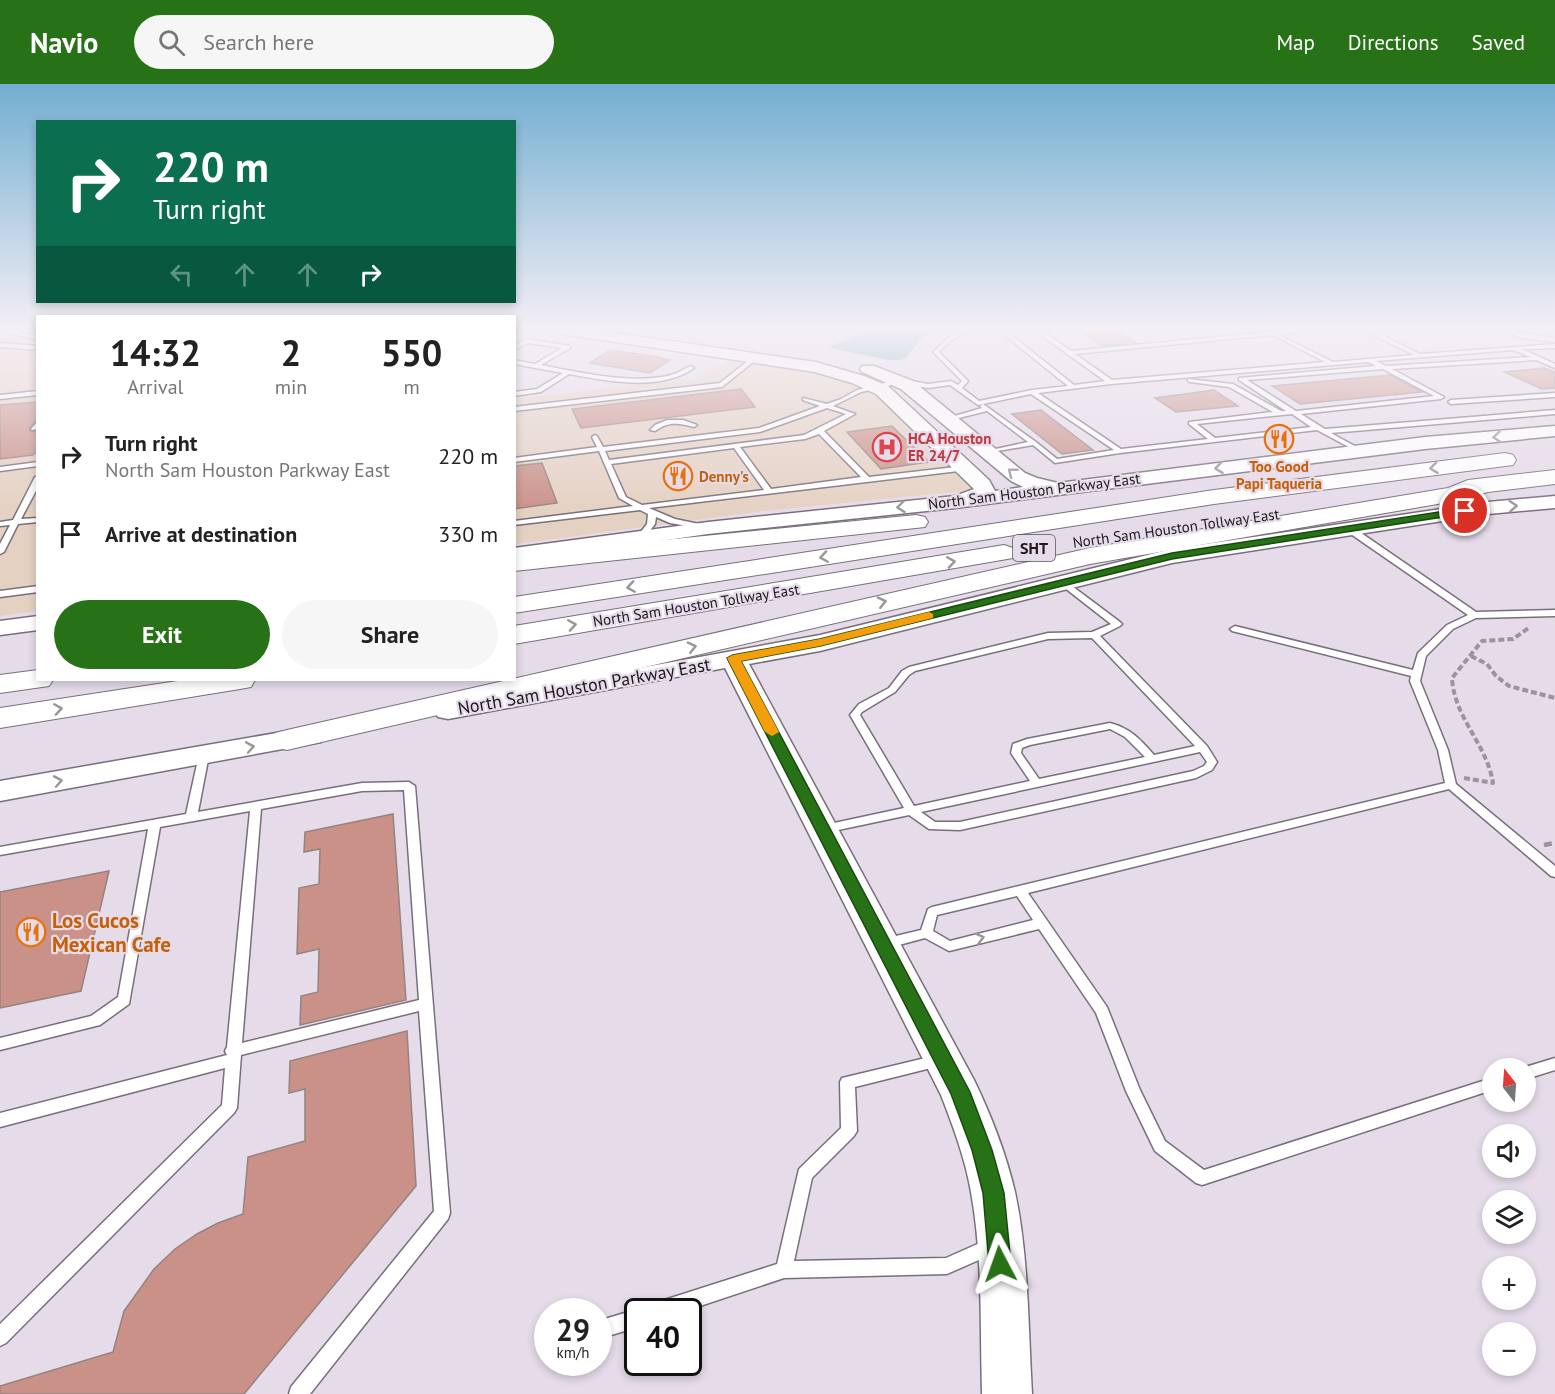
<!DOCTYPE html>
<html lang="en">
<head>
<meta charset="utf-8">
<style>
  :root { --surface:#fff; --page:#f6f6f6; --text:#222; --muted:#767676; --accent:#277216 }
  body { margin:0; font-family:"PT Sans",sans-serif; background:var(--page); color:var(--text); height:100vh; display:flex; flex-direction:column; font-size:22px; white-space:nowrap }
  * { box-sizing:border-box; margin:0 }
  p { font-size:20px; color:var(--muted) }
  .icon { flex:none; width:33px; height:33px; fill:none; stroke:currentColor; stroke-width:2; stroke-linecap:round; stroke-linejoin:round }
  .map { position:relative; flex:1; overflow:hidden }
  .sheet { position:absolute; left:36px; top:231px; width:480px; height:366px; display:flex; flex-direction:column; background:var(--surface); border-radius:0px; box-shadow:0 3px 9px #0003 }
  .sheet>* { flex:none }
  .top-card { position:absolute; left:36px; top:36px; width:480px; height:183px; border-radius:0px; box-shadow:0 3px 9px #0003; background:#0b6e4f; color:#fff; overflow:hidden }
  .needle { width:39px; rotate:343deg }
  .tools { position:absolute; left:1482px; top:974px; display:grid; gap:12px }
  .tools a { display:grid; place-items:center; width:54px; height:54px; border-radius:50%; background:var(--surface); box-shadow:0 3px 9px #0003; font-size:30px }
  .speed { position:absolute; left:534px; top:1214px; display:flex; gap:12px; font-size:30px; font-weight:700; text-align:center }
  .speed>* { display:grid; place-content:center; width:78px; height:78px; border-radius:50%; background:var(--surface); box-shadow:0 3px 9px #0003; line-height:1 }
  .speed small { font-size:15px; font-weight:400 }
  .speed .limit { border:3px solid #111; border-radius:9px; background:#fff; color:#111 }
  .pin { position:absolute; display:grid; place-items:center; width:51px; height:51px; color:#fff; margin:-26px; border:3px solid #fff; border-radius:50%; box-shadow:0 2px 6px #0007 }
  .me { position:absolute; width:66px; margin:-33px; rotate:356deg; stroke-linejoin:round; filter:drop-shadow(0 0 4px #0008) }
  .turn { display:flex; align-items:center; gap:21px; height:126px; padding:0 18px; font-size:27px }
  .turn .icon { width:78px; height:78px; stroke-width:2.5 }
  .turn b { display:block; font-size:42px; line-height:51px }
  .lanes { display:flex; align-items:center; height:57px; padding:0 18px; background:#0003; justify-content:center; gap:30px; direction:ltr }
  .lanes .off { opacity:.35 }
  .eta { display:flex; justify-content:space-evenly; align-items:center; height:102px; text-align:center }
  .eta b { font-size:36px; font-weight:700; line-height:42px }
  .cta { display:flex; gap:12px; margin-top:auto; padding:12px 18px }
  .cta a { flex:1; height:69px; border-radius:36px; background:var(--accent); color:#fff; font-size:24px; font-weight:700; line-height:69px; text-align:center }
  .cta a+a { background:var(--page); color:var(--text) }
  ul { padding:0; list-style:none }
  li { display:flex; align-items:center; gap:18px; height:78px; padding:0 18px }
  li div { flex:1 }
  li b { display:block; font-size:22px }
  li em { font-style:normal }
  header { display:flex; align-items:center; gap:36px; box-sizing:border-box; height:84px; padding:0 30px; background:var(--accent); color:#fff }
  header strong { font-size:28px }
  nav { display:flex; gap:33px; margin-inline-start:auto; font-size:21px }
  .search { width:420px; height:54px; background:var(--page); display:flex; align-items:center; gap:15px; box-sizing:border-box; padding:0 21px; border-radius:33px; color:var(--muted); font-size:22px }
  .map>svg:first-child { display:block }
</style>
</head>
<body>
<header>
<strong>Navio</strong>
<div class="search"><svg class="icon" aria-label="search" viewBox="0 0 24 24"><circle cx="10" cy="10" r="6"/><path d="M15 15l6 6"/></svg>Search here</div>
<nav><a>Map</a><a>Directions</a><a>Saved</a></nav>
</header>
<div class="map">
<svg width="1555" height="1310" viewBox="0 0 1555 1310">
  <rect width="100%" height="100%" fill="#e6dbe9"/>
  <g fill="#e5d1c2">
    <polygon points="0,254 38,261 37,527 0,532"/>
    <polygon points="730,275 810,286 840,294 870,306 946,374 974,406 764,427 515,460 514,315 693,295"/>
  </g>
  <polygon fill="#61a6ae" points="872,246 931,246 917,259 906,274 900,276 889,276 831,264 831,262"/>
  <g fill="#c99188" stroke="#948380" stroke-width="1.5">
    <polygon points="1079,246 1116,246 1136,259 1102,262"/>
    <polygon points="610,266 658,273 670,276 650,289 590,279"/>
    <polygon points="1544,284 1555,288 1555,304 1542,305 1504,288"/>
    <polygon points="1390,291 1422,308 1300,320 1272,302"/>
    <polygon points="741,305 755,323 581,344 572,325"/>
    <polygon points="1214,306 1238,322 1176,328 1155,314"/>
    <polygon points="38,318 38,335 29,345 32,348 38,347 38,366 33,371 0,375 0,321"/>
    <polygon points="1041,326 1093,366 1062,370 1012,330"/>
    <polygon points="892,342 929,378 881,385 847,348"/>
    <polygon points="542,379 557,419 514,425 514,382"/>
    <polygon points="393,730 406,916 300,941 301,912 318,908 319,865 297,870 299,804 319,800 320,765 304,768 305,748"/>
    <polygon points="109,787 81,907 0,924 0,808"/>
    <polygon points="407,947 416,1102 244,1310 0,1310 0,1302 113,1268 124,1227 154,1185 175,1165 197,1150 218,1139 243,1130 248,1073 305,1057 305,1005 289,1009 290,977"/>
  </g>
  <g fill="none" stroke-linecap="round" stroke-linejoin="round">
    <g stroke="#796f7b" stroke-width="3">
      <g id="lane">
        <polygon points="14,246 23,246 18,249 38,252 38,256 8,249"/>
        <path d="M963,246H971L952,256L939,268L968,297L962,304L979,317L1032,306L1068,302L998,246H1005L1074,301L1105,297L1034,246H1041L1071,267L1289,246H1312L1279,251L1333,278L1414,271L1363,246H1371L1420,270L1555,260V264L1522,265L1555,280V284L1536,276L1392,285L1444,313L1441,315L1301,330L1325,345L1555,326V330L1331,349L1362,366L1363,367L1360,369L1317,346L1120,369L1055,379L1033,361L986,369V367L1028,358L987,327L947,337L944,335L982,324L980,322L983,320L1036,358L1057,375L1114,366L1031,310L978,321L950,301L928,304L900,299L861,308L833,322L855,330L824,347L869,393L964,382H967V386L649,424L675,435L704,441L708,443L704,445L670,439L656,433L655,440L643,456H640L636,454L647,440L648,430L640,426L514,441V437L633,422L619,414L599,367L514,378V374L597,363L592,353L595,351L597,352L603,363L759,344L820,322L803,316V314L827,320L841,315L857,306L900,295L928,300L951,297L958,301L962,297L933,268L948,254ZM1273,251L1325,278L1112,296L1075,270ZM1513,266L1531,273L1386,282L1376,277ZM1368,278L1376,282L1239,294V296L1286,327H1281L1233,300L1188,295V297L1190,298L1229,303L1273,328L1189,338V340L1208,355L1121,365L1038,309L1111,300ZM1383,285L1434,312L1296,327L1247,296ZM827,324L846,330L804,351L609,376L605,367L760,348ZM1292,330L1311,343L1215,354L1197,340ZM819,350L861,393L771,405L740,363L805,355ZM734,364L764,406L642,421L626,413L611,380Z"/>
        <polygon points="1502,246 1555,254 1555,258 1522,254"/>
        <path d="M527,255L570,262V264L541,281C578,288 638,302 674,290C680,288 685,284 691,282L694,284C660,308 607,297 569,290L541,308L514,312V308L537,305L563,289L514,280V276L535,280L562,264L528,259L514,266V261Z"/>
        <polygon points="0,259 38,262 38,266 0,263"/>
        <polygon points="753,273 758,274 722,303 514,327 514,323 720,299"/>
        <polygon points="38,307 38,311 0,315 0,311"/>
        <polygon points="1555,309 1555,313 1451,320 1448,318 1451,316"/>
        <path d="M667,336H683L697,341L694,343C679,339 668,337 655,347L650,346L655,341Z"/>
        <polygon points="38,337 38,345 32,346 31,345"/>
        <polygon points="38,378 38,382 0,387 0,383"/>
        <polygon points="35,393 38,393 38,403 21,435 38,434 38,438 18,440 4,468 0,470 0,460 10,441 0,442 0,438 13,436"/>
        <path d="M1345,442H1351L1476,528L1555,526V532L1476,534L1453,545L1426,572L1420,597L1448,666L1456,700L1555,782V793L1551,792L1449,705L1028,809L1107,923L1140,1006L1165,1057L1204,1086L1492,994V1006L1202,1101L1196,1099L1155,1067L1126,1007L1096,929L1039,845L949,867L925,854L884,865L879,864L877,860L879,856L921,846L928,825L932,823L1445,699L1438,666L1410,597L1411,592L1232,547L1230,545L1235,542L1413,586L1418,569L1447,541L1468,531L1345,446ZM1017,812L1033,836L950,857L933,847L937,831Z"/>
        <path d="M1064,496L1120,538L1122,540L1120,542L1100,552L1207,662L1217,678L1212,686L1196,694L960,746L929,745L909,731L824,749L820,748L818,745L820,742L904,724L850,631L859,620L889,604L902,587L909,583L1048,549L1092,548L1111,540L1061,501L1060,499ZM1092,554L1195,662L1154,671C1141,656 1130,644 1110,639L1027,655L1013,660L1011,669L1030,697L914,722L860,631L862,628L895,608L909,591L915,587L1048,555ZM1110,645L1125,653L1145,673L1039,695L1021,669L1022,664L1030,661ZM1200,668L1207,678L1204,682L1193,687L960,738H935L921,728Z"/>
        <polygon points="38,502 38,508 0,513 0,507"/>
        <path d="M204,668L209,671L198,728L362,699L409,698L415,702L450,1129L448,1135L310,1310H289L291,1303L434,1127L419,927L241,971L237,1024L234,1029L6,1259L0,1262V1240L222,1021L225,984L0,1043V1029L227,971L225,967L227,963L250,727L160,743L129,920L100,941L0,966V954L91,932L118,913L148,745L0,771V763L186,730L199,671ZM404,706L419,916L242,959L261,725L362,707Z"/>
        <polygon points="938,971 943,973 945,977 943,981 855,1003 857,1047 854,1052 812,1094 794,1177 946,1174 991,1154 997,1156 999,1162 997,1168 947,1190 784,1194 685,1227 649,1227 652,1221 658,1218 777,1180 799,1085 841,1044 840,998 842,994"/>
        <polygon points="1555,974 1555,986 1526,995 1526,984 1522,984"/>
        <polygon points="638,1225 642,1227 638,1227 638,1243 598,1255 598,1237"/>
      </g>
    </g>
    <g stroke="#796f7b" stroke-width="3">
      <g id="secondary">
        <polygon points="555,246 595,246 816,278 864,292 888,302 989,396 995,407 1023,403 1011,397 901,305 862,288 860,285 862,282 874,282 913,297 1025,389 1037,394 1058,399 1425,353 1555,342 1555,352 1425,365 955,424 708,450 514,478 514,464 708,438 955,412 974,405 876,310 852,299 815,288 562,250"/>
        <path d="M1555,412V424L1488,430L1172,479L820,567L749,580L974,996C991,1031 1006,1070 1015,1108C1029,1174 1028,1243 1032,1310H982C980,1243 983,1174 971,1108C965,1074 953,1042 941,1011L725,584L448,635L438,633L434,627L438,621L448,619L820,551L1172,465L1488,418Z"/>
        <polygon points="38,532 38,546 0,551 0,537"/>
        <polygon points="311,643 321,646 325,652 321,658 0,717 0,697"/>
      </g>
    </g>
    <g stroke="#796f7b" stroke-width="2">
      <g id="highway">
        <polygon points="1505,369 1513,371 1516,376 1513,381 1214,420 514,529 514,513 1214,406"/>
        <polygon points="1555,386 1555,400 1488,408 1449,418 1090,480 287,666 275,663 270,656 275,649 287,646 1090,464 1448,404 1468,396"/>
        <polygon points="916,431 925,433 928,438 925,443 514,487 514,471"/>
        <polygon points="1004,461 1013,464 1017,469 1013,474 514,560 514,542"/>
        <polygon points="38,586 38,596 53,596 49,602 0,609 0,591"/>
        <polygon points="184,596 255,596 251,603 240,605 0,644 0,624"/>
      </g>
    </g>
    <g stroke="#9b939d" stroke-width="4" stroke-dasharray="6 3" stroke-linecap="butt">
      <polyline points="1471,572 1487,580 1496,592 1509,602 1555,614"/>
      <path d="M1464,694L1493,699C1487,660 1454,634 1452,594L1482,557L1513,555L1530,543"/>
    </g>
    <polyline stroke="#9b939d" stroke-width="4.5" stroke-dasharray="8 4" stroke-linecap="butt" points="1544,761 1555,759"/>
    <use href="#lane" fill="#fff" fill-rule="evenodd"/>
    <use href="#secondary" fill="#fff" fill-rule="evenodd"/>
    <use href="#highway" fill="#fff" fill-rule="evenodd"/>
  </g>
  <defs><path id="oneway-chevron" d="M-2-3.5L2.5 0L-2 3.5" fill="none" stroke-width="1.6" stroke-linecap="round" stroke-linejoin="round" transform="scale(1.5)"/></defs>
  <g stroke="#999899">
    <use href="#oneway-chevron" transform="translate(1497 353) rotate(175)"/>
    <use href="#oneway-chevron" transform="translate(1219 384) rotate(173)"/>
    <use href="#oneway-chevron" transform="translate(1434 384) rotate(173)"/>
    <use href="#oneway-chevron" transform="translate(1012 388) rotate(-142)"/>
    <use href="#oneway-chevron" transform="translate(1513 422) rotate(-4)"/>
    <use href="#oneway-chevron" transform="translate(901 423) rotate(174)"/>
    <use href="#oneway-chevron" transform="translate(824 473) rotate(171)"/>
    <use href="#oneway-chevron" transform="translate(951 478) rotate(-9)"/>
    <use href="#oneway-chevron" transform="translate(631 503) rotate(171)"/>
    <use href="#oneway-chevron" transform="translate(882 518) rotate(-13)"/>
    <use href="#oneway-chevron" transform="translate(572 541) rotate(-9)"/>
    <use href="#oneway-chevron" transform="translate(692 563) rotate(-13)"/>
    <use href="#oneway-chevron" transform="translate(58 625) rotate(-9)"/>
    <use href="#oneway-chevron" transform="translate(250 663) rotate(-10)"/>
    <use href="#oneway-chevron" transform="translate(58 697) rotate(-10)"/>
    <use href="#oneway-chevron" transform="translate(980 854) rotate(-14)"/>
  </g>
  <linearGradient id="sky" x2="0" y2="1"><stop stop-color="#72aed1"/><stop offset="0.57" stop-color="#f4eff5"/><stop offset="1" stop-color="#f4eff5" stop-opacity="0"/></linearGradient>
  <rect width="1555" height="430" fill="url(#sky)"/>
  <polygon fill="#277216" stroke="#194a0e" stroke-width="1.5" points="1465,424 1470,427 1469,429 1172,475 820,562 741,577 970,1008 992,1066 1004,1109 1011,1180 1008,1188 1000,1191 992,1188 989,1180 983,1109 972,1066 951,1010 727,574 733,571 820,555 1172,469"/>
  <polygon fill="#f59e0b" points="929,528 933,530 933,534 820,562 741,577 779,648 772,652 765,648 727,574 733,571 820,555"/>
  <defs>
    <g id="restaurant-ring" transform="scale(1.5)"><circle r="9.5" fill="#e6dbe9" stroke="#e8710a" stroke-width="1.5"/><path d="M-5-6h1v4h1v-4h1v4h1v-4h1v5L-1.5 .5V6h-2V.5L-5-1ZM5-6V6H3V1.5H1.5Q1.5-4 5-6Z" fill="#e8710a"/></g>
    <g id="hospital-ring" transform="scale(1.5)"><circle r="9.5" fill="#e6dbe9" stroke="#e0444e" stroke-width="1.5"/><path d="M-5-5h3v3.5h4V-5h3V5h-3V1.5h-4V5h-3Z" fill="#e0444e"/></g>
  </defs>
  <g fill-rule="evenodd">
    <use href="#restaurant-ring" x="1279" y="355"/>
    <use href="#hospital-ring" x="887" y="363"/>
    <use href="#restaurant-ring" x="678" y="392"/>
    <use href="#restaurant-ring" x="31" y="848"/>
  </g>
  <g text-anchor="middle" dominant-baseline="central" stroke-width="4.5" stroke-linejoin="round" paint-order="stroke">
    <g font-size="15" font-weight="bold" fill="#be3a42" stroke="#e6dbe9" text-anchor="start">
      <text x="908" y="354">HCA Houston<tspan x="908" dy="17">ER 24/7</tspan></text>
    </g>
    <g font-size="15" font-weight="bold" fill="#c56008" stroke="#e6dbe9">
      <text x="1279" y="382">Too Good<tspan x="1279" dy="17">Papi Taqueria</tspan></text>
      <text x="699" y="392" text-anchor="start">Denny's</text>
    </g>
    <g font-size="15" fill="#1c191d" stroke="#e6dbe9">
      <text transform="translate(1034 407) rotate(-7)">North Sam Houston Parkway East</text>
      <text transform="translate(1176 444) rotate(-8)">North Sam Houston Tollway East</text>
      <text transform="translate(696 521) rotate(-9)">North Sam Houston Tollway East</text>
    </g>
    <rect fill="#e6dbe9" stroke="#59535a" stroke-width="1.5" x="1013" y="451" width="42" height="26" rx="4.5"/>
    <g font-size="16" font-weight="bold" fill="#1c191d">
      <text x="1034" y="464">SHT</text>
    </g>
    <g font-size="18" fill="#1c191d" stroke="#e6dbe9">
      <text transform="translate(584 602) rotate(-10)">North Sam Houston Parkway East</text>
    </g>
    <g font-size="21" font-weight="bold" fill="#c56008" stroke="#e6dbe9" text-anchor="start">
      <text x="52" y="836">Los Cucos<tspan x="52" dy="24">Mexican Cafe</tspan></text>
    </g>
  </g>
</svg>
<div class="tools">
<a><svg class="needle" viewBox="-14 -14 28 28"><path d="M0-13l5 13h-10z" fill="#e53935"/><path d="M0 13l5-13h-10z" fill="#767676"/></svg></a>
<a><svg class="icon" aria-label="sound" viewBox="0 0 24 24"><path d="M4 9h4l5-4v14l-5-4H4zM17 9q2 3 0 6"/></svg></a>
<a><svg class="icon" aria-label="layers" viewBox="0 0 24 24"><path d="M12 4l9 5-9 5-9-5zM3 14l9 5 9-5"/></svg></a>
<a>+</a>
<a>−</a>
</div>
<div class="speed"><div>29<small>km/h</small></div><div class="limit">40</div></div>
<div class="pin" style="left:1465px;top:427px;background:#d93025"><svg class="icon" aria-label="arrive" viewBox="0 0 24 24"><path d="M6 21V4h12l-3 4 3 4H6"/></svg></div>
<svg class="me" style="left:1000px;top:1180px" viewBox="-20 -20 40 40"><path d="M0-17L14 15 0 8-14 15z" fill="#277216" stroke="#fff" stroke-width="4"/></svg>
<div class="top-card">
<div class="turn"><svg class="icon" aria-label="right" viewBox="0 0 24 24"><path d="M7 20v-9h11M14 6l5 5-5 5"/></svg><div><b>220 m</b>Turn right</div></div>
<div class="lanes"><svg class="icon off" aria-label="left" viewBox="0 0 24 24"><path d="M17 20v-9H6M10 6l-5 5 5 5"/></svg><svg class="icon off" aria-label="ahead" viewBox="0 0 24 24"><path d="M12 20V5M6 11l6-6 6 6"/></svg><svg class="icon off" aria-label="ahead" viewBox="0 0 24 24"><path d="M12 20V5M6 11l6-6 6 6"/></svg><svg class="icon" aria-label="right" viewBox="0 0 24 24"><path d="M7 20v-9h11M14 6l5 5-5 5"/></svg></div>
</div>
<section class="sheet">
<div class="eta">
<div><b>14:32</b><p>Arrival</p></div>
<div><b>2</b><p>min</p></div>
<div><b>550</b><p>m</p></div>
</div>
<ul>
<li><svg class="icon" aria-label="right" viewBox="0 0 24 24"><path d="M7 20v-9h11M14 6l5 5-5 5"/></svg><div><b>Turn right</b><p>North Sam Houston Parkway East</p></div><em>220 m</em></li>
<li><svg class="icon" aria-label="arrive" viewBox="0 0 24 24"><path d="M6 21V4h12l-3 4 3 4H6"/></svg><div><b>Arrive at destination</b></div><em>330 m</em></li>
</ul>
<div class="cta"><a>Exit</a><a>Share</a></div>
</section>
</div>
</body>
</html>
